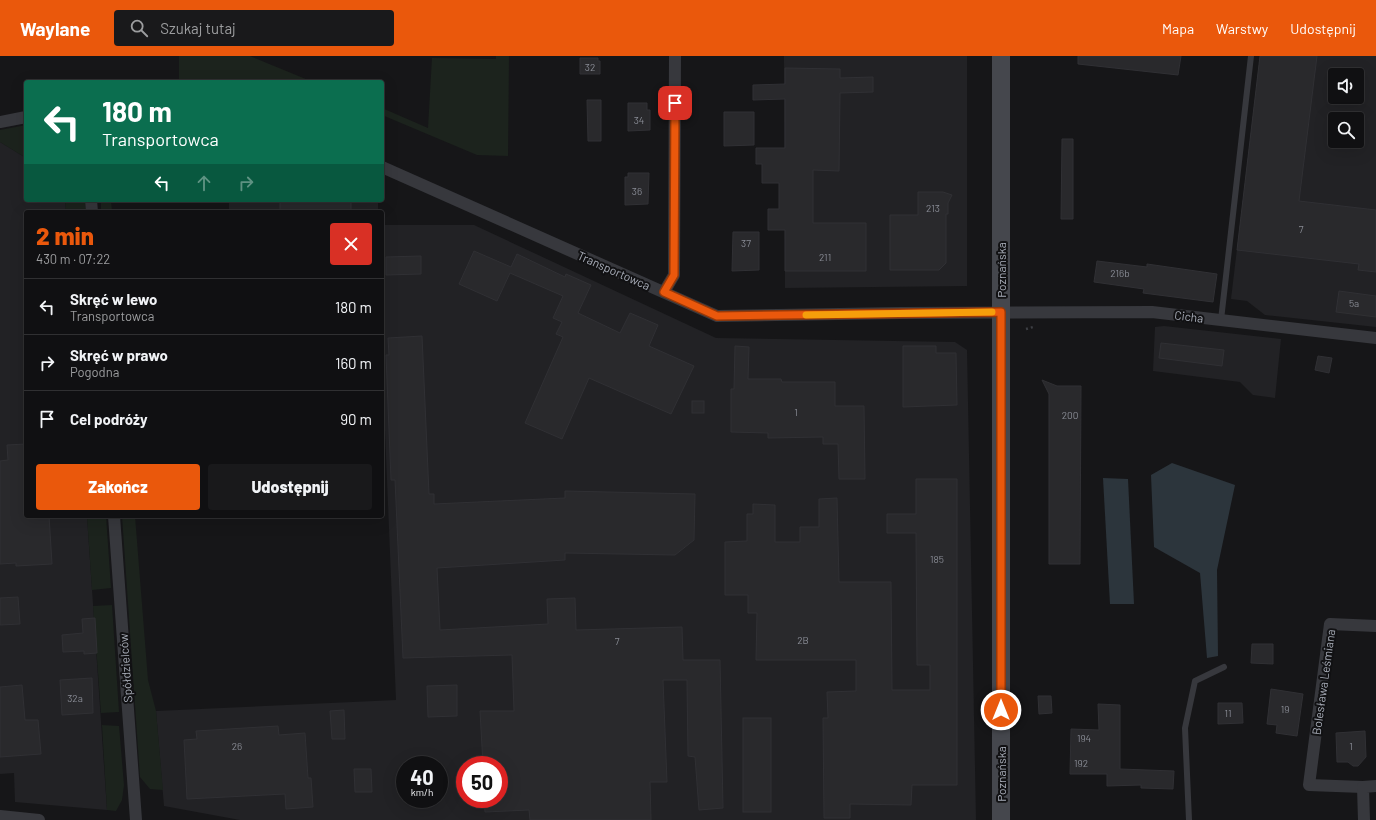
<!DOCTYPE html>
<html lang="pl">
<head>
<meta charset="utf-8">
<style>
  :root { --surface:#101012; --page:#19191b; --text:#f1f3f6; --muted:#9c9d9f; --line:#303032; --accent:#ea580c }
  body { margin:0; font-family:Barlow,sans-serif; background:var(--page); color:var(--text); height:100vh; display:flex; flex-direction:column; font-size:15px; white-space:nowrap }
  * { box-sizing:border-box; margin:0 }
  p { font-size:13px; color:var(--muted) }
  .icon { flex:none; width:22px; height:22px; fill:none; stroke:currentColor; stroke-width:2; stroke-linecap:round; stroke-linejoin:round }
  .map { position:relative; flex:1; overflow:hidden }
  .details { position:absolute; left:24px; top:154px; width:360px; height:308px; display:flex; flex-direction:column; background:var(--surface); border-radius:4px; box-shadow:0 4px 16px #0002,0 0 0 1px var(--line) }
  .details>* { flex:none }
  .banner { position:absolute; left:24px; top:24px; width:360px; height:122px; border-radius:4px; box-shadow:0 4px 16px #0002,0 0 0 1px var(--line); background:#0b6e4f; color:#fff; overflow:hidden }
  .fabs { position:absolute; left:1328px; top:12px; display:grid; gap:8px }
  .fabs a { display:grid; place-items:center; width:36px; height:36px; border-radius:4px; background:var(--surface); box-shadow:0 4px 16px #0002,0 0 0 1px var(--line); font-size:20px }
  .speed { position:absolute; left:396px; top:700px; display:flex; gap:8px; font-size:20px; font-weight:700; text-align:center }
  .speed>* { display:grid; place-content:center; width:52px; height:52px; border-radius:50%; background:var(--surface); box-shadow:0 4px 16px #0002,0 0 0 1px var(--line); line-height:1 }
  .speed small { font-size:10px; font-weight:400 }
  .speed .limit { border:6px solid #d22; background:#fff; color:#111 }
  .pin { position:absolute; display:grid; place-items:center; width:34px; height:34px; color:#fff; margin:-17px; border-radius:8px; box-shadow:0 2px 6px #0006 }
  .me { position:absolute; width:44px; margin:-22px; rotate:0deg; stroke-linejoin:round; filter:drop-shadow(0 0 3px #0008) }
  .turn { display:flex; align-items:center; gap:14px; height:84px; padding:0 12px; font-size:18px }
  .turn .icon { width:52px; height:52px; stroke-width:2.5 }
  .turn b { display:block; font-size:28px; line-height:34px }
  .lanes { display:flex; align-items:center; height:38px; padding:0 12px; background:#0003; justify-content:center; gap:20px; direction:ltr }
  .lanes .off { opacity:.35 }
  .round { display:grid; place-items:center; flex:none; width:42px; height:42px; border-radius:4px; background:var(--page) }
  .summary { display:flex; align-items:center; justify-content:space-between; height:68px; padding:0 12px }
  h1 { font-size:24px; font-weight:800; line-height:30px; color:var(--accent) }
  .button { display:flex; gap:8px; margin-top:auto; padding:8px 12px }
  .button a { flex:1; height:46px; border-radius:4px; background:var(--accent); color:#fff; font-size:16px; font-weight:800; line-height:46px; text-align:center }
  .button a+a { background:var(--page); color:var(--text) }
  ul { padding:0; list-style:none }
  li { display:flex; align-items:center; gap:12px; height:56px; padding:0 12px; border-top:1px solid var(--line) }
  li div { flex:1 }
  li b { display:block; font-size:15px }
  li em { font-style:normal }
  header { display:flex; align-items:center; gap:24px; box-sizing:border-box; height:56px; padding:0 20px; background:var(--accent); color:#fff }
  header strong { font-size:19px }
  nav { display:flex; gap:22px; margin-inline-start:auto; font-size:14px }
  .search { width:280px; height:36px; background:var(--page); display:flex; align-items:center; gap:10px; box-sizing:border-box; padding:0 14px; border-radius:4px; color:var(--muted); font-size:15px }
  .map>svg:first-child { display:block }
</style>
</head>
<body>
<header>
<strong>Waylane</strong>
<div class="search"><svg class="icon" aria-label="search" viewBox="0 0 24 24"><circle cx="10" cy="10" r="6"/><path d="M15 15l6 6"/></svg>Szukaj tutaj</div>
<nav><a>Mapa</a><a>Warstwy</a><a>Udostępnij</a></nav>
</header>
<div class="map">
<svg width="1376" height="764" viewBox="0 0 1376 764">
  <rect width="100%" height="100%" fill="#161618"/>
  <g fill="#222225" fill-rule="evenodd">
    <polygon points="784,0 967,0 967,230 785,232"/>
    <path d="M1260,0H1376V271L1265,259L1247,245L1231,243ZM1335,19H1357V41H1335ZM1335,63H1357V85H1335Z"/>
    <polygon points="0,86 26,102 26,144 65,144 66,156 26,156 26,460 87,460 107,754 15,746 14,717 0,718"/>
    <rect x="229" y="144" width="149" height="12"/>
    <path d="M382,169H474L716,282L955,286L967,294L976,764H240L164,750L156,655L396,644L382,301ZM405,709H439V743H405ZM465,709H499V743H465Z"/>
    <polygon points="1164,270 1281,283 1275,342 1253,339 1240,326 1153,315 1155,271"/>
  </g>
  <g fill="#1c231d">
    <polygon points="179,0 250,0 313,26 179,26"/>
    <polygon points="496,0 509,0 508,100 477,99 382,59 382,52 428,72 432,2 496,3"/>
    <polygon points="26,69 26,102 0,86 0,74"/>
    <polygon points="65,144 85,144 86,156 66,156"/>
    <polygon points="101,144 111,144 112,156 101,156"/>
    <polygon points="87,460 106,460 111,532 92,534"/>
    <polygon points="122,460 135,460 148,624 156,655 163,734 150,733 140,721"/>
    <polygon points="112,549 119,656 101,657 93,550"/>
    <polygon points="102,669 119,670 124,729 122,744 116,755 107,754"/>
  </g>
  <g fill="#2c353c">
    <polygon points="1172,407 1235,429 1217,514 1218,600 1207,602 1200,517 1154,491 1151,419"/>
    <polygon points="1103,422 1128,423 1134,548 1110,548"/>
  </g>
  <g fill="#29292c" stroke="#303034">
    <polygon points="1078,0 1181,0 1178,19 1078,8"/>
    <polygon points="1260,0 1317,0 1299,145 1376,154 1376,216 1358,214 1359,208 1237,194"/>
    <polygon points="580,2 598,2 598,5 600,5 600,18 580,18"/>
    <polygon points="785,12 840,13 840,22 873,21 873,36 840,37 839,115 813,114 813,167 866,167 866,215 785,215 785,174 768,174 768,153 779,153 779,127 762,127 762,108 756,108 756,92 785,92 785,43 753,44 753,29 785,28"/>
    <polygon points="587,44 601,44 601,85 588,85"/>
    <polygon points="628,47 647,47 647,54 650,54 650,74 628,75"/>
    <polygon points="724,56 754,56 754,89 724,90"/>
    <polygon points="1062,83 1073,83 1073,163 1061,163"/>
    <polygon points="628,117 649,117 648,148 625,149 625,121 628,121"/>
    <polygon points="918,136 943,136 952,139 948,147 948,158 946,158 946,207 939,214 890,214 890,159 918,159"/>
    <polygon points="280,144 351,144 351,156 280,155"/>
    <polygon points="733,176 759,176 759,214 732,215"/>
    <polygon points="474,195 511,211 517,198 565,221 566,218 591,229 578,257 620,277 630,257 658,269 649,290 694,310 671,358 589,322 562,383 525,367 563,281 556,278 562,266 553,262 563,240 510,217 497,245 459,228"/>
    <polygon points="421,200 421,218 386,219 386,201"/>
    <polygon points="1097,205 1147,211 1147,208 1217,218 1213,246 1143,237 1144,233 1094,226"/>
    <polygon points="1339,235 1376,240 1376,261 1336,256"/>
    <polygon points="422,280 429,438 434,438 434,448 565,442 565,435 695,438 694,484 675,499 565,497 565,504 437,512 440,574 548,568 547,543 575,542 576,574 682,571 683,604 720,604 723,752 699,754 695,701 688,700 687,624 663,624 667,726 650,726 651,764 530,764 529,754 485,756 484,743 499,743 499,709 483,709 480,655 514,655 512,599 403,602 395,424 391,424 386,299 389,299 388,282"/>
    <polygon points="1161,287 1224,294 1222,310 1159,302"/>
    <polygon points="735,290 749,291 748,323 781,323 782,326 835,326 835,350 864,350 865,423 839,423 838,388 823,388 823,381 768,382 768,377 731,376 731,333 734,333"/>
    <polygon points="903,290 936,290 936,297 956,297 957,349 903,351"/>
    <polygon points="1318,300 1332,302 1329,317 1315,314"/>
    <polygon points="1042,324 1057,330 1081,330 1080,508 1049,508 1049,338"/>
    <rect x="692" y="345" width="12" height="12"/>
    <polygon points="26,388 26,460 49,460 52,508 16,510 16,507 0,508 0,405 8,404 7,389"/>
    <polygon points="916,423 957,423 957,729 912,729 911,749 850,748 850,762 824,762 823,662 828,662 827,636 856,635 856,604 756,604 757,557 748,557 748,539 725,539 725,486 747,485 747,458 753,458 753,448 775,449 775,486 800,486 800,471 819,471 819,443 837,442 839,526 891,526 892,634 930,634 930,609 917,609 916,477 887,477 887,458 916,458"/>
    <polygon points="18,541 20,568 0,569 0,542"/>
    <polygon points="95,562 97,597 84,598 84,595 63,596 62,579 83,577 82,563"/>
    <polygon points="1252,588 1273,588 1273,608 1251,607"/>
    <polygon points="92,622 93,657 62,659 60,624"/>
    <polygon points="22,629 25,664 38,664 41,698 0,701 0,631"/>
    <polygon points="457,629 457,660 428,661 427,630"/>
    <polygon points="1271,633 1303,638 1297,680 1276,677 1277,669 1267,668"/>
    <polygon points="1038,640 1051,640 1052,657 1039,658"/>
    <polygon points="1218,647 1242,647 1243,667 1218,668"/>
    <polygon points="1098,648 1120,649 1120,713 1174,715 1173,733 1141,732 1141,729 1107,730 1107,718 1070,718 1071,673 1099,674"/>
    <polygon points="344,654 345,683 332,683 330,655"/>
    <rect x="743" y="662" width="28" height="94"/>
    <polygon points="278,670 279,679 305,677 308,722 311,722 313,751 286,753 285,738 187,743 184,684 197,683 196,675"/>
    <polygon points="1365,675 1366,701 1358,710 1353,710 1348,706 1337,706 1336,677"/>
    <polygon points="354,713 371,713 372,736 355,736"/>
  </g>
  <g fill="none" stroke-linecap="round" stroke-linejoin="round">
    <polyline stroke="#3d3f44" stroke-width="2.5" stroke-dasharray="2 3" stroke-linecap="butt" points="1026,273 1033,271"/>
    <g stroke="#37383d" stroke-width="6">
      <polyline points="1221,264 1251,0"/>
      <polyline points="1189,764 1185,672 1195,625 1224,611"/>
    </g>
    <g stroke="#37383d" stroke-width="12">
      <polyline points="0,66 26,61"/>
      <polyline points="382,111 717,260 900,257 1152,256 1376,282"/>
      <polyline points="91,144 92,156"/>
      <polyline points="664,236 674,219 675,0"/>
      <polyline points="114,460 136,764"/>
      <polyline points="1363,731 1309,729 1330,568 1376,570"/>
      <polyline points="0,760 39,764"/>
      <polyline points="1364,764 1363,731 1376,730"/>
    </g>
    <polyline stroke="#45474d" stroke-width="18" points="1001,0 1001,764"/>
  </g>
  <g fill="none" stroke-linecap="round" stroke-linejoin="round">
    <g stroke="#983908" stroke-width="10">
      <polyline id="route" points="675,47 674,219 664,236 717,260 1001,256 1001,654"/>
    </g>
    <use href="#route" stroke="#ea580c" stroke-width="7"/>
    <polyline stroke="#f59e0b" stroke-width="7" points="806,259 992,256"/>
  </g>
  <g text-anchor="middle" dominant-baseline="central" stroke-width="4" stroke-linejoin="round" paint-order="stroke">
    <g font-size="10" fill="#888b94">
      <text x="590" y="11">32</text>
      <text x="639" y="64">34</text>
      <text x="637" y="135">36</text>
      <text x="933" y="152">213</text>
      <text x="1301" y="173">7</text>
      <text x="746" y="187">37</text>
      <text x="825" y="201">211</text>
      <text x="1120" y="217">216b</text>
      <text x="1354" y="247">5a</text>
      <text x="796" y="356">1</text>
      <text x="1070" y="359">200</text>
      <text x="937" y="503">185</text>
      <text x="803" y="584">2B</text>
      <text x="617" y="585">7</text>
      <text x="75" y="642">32a</text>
      <text x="1285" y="653">19</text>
      <text x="1228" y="657">11</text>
      <text x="1084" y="682">194</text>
      <text x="237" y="690">26</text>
      <text x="1351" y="690">1</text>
      <text x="1081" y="707">192</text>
    </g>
    <g font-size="12" fill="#a8adb8" stroke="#111113">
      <text transform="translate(614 214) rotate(24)">Transportowca</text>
      <text transform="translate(1001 214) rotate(-90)">Poznańska</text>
      <text transform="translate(1189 260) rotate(7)">Cicha</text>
      <text transform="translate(125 612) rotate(-94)">Spółdzielców</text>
      <text transform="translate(1323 626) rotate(-82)">Bolesława Leśmiana</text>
      <text transform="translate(1001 718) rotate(-90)">Poznańska</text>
    </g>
  </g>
</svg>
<div class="fabs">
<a><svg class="icon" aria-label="sound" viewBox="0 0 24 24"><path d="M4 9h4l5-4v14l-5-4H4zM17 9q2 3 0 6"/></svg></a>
<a><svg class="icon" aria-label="search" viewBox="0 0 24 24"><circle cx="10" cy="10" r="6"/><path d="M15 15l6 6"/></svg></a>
</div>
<div class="speed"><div>40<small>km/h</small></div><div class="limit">50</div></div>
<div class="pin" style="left:675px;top:47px;background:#d93025"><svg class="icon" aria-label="arrive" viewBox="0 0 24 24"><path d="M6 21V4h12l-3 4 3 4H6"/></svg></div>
<svg class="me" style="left:1001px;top:654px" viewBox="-20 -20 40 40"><circle r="17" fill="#ea580c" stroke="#fff" stroke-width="3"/><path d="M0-11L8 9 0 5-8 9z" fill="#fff"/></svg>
<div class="banner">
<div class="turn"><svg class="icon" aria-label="left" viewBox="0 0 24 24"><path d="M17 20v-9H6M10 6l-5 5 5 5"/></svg><div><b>180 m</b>Transportowca</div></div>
<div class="lanes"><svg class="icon" aria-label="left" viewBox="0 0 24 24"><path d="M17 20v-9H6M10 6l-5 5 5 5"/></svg><svg class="icon off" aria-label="ahead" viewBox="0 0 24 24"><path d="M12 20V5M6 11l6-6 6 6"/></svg><svg class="icon off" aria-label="right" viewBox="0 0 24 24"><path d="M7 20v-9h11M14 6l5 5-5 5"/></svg></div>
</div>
<section class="details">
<div class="summary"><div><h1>2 min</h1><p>430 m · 07:22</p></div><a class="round" style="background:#d93025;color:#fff"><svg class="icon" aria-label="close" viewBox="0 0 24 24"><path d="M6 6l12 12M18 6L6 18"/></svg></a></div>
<ul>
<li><svg class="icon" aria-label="left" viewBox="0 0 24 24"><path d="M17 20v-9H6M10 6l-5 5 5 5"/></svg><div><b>Skręć w lewo</b><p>Transportowca</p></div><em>180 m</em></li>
<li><svg class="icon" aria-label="right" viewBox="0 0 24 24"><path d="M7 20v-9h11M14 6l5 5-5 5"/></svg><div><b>Skręć w prawo</b><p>Pogodna</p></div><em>160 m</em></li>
<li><svg class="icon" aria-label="arrive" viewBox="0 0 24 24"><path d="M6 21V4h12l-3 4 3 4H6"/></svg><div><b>Cel podróży</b></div><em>90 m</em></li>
</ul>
<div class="button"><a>Zakończ</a><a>Udostępnij</a></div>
</section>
</div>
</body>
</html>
